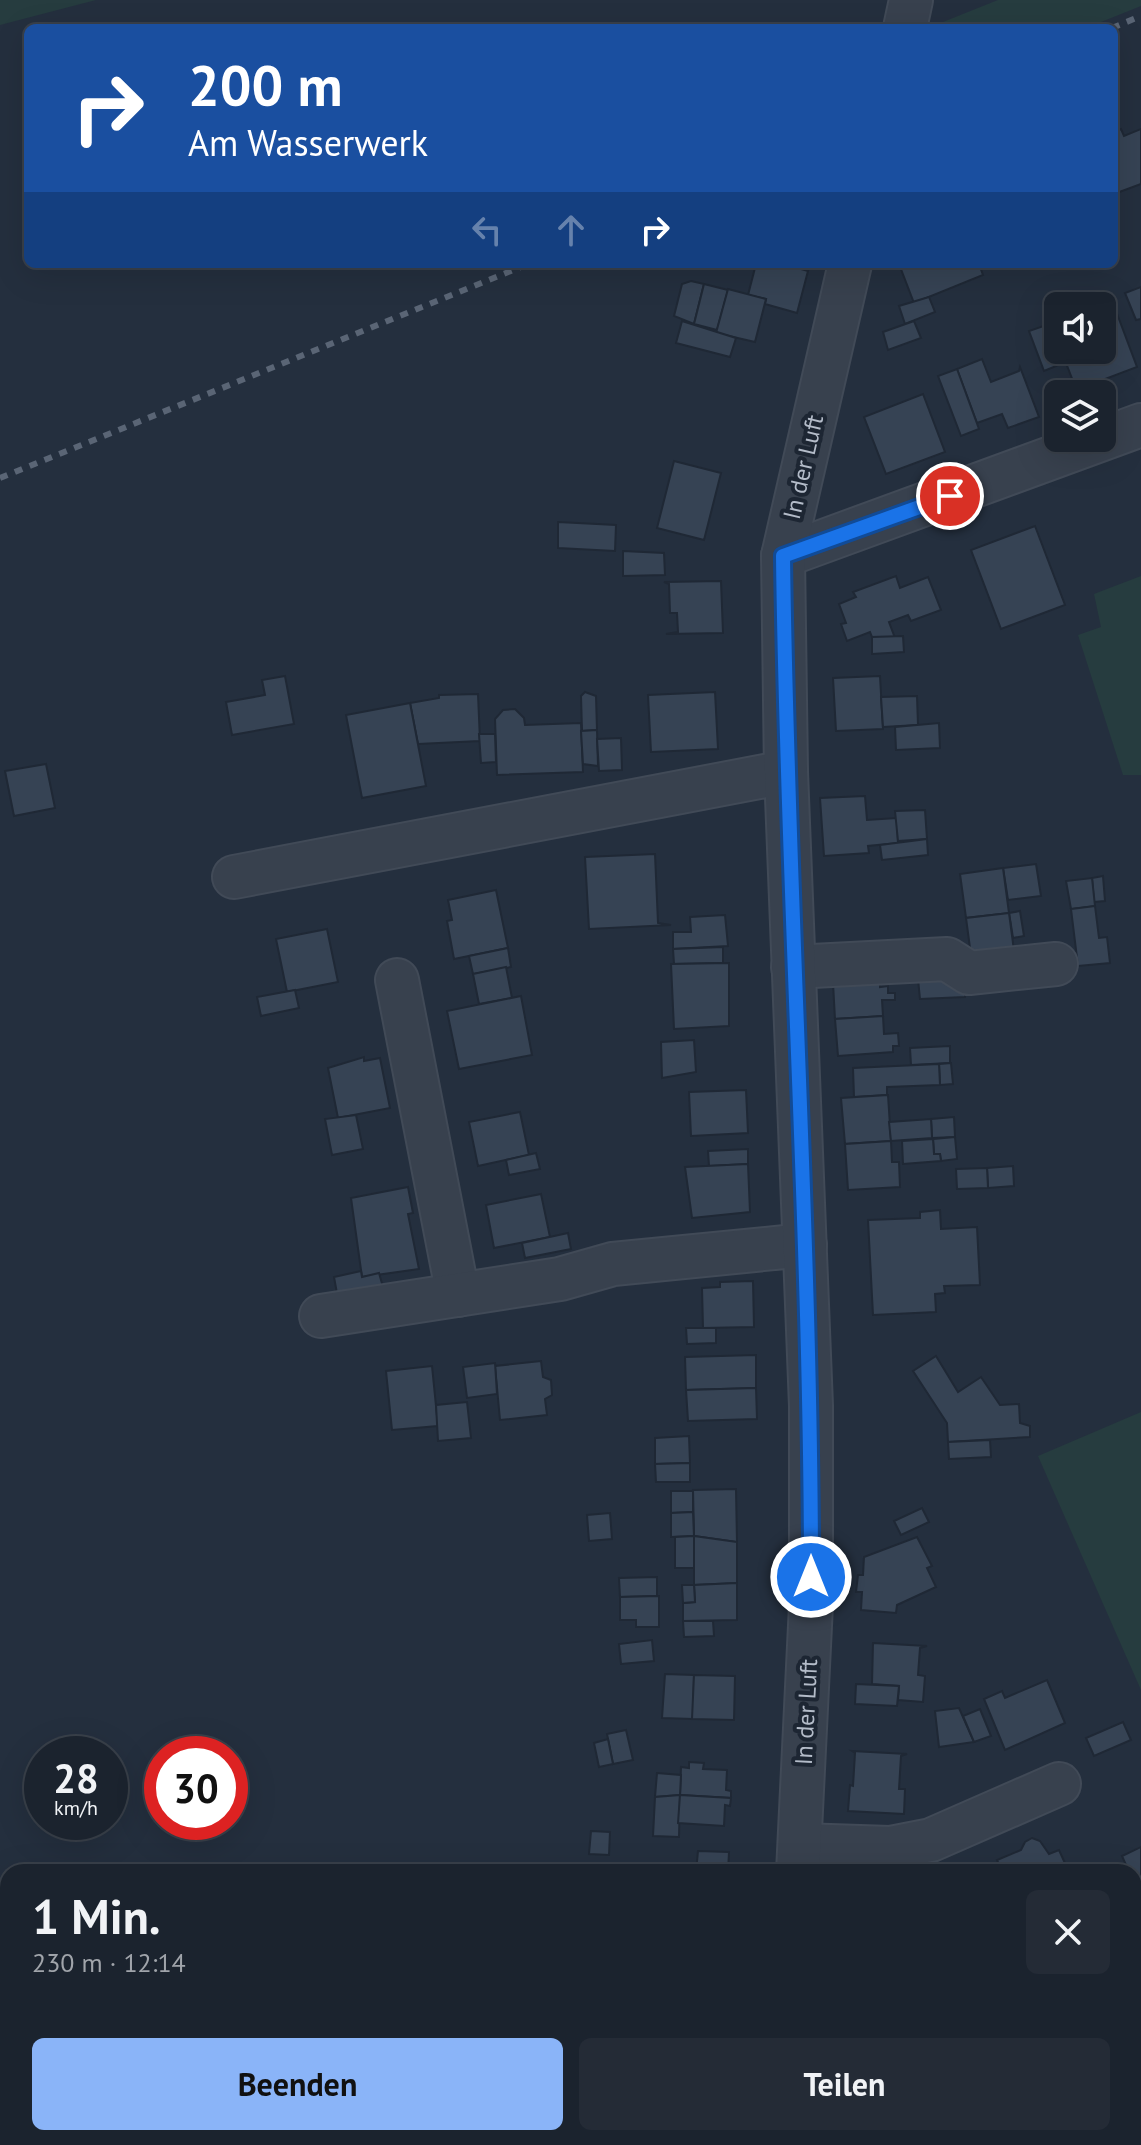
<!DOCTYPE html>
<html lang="de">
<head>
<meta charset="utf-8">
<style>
  :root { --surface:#1b232e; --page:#242b36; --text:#f1f3f6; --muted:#a0a4aa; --line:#39404a; --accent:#8ab4f8 }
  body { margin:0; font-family:"PT Sans",sans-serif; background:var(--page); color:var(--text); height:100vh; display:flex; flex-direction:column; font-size:30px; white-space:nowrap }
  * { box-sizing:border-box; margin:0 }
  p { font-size:26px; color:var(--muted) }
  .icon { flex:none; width:44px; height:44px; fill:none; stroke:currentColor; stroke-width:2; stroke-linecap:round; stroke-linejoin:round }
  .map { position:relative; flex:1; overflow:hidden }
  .panel { position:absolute; left:0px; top:1864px; width:1142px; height:282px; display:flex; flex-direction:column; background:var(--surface); border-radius:24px 24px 0 0; box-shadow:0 8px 32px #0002,0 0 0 2px var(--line) }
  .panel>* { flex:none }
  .banner { position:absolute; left:24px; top:24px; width:1094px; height:244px; border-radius:12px; box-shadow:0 8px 32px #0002,0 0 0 2px var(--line); background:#1a4fa0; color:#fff; overflow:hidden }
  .buttons { position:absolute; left:1044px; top:292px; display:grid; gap:16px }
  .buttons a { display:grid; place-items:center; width:72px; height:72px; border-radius:12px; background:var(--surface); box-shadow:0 8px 32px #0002,0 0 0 2px var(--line); font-size:40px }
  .speed { position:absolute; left:24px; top:1736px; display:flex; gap:16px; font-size:40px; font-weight:700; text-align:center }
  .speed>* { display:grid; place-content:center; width:104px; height:104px; border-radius:50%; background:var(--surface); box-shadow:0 8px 32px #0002,0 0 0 2px var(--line); line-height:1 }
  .speed small { font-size:20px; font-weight:400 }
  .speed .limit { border:12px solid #d22; background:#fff; color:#111 }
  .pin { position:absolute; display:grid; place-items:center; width:68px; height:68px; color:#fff; margin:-34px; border:4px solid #fff; border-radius:50%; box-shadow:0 2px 8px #0007 }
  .me { position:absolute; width:88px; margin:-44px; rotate:0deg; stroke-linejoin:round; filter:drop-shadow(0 0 6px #0008) }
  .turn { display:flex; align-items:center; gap:28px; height:168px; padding:0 32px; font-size:36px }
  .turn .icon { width:104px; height:104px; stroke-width:2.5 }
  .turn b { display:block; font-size:56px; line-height:68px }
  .lanes { display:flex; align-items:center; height:76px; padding:0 32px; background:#0003; justify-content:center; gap:40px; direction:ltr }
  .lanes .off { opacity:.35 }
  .round { display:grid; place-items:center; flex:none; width:84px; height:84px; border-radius:12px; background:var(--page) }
  .headline { display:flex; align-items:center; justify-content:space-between; height:136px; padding:0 32px }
  h1 { font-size:48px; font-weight:700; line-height:60px }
  .primary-button { display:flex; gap:16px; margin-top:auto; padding:16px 32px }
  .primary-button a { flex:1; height:92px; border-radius:12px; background:var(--accent); color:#111; font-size:32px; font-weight:700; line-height:92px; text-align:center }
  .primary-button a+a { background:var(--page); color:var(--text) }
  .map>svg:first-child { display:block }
</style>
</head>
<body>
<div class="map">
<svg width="1141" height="2145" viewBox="0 0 1141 2145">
  <rect width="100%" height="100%" fill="#242f3e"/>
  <g fill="#263c3f">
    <polygon points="0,0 96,0 0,25"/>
    <polygon points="998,0 1141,0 1141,6 1086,28 928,28"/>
    <polygon points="1141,576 1141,775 1123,775 1078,635 1101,627 1094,594"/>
    <polygon points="1141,1412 1141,1690 1038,1456"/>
  </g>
  <g fill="#364354" stroke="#1f2835" stroke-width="2">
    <polygon points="1121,129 1124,136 1141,129 1141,184 1114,194 1114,132"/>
    <polygon points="756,264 784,264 808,271 797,313 765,304 766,299 748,295"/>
    <polygon points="899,264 979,264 983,275 914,303"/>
    <polygon points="691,281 704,284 694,324 674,316 682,284"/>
    <polygon points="704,284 728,290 717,330 694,324"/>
    <polygon points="1141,287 1141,319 1136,320 1125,293"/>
    <polygon points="728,289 766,299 755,342 716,333"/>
    <polygon points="929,297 935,312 905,324 899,306"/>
    <polygon points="1116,311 1137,367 1097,382 1099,388 1078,394 1061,350 1102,350 1102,316"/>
    <polygon points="682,321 736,338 730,357 676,343"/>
    <polygon points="914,321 921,338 888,350 883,332"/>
    <polygon points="1052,323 1058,350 1061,350 1066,362 1044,371 1029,331"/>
    <polygon points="982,359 991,382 1019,371 1020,367 1039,417 1008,428 1002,414 977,423 957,369"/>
    <polygon points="957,369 979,429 961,436 938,376"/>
    <polygon points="923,394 945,452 886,474 864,417"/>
    <polygon points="674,461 721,473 704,540 657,528"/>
    <polygon points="558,522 616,525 615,551 558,548"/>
    <polygon points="1035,526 1065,605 1001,629 971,550"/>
    <polygon points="623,551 664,553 665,575 623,576"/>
    <polygon points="896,576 900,588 928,577 941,610 911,621 908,615 889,622 895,638 872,637 870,632 847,641 841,624 846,623 839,604 856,597 853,592"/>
    <polygon points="721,581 723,633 666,634 678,632 677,613 670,613 669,584 664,582"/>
    <polygon points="903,636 904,652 872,654 872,637"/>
    <polygon points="285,676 294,724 232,735 226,702 265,695 262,680"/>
    <polygon points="880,676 883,729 836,731 833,678"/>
    <polygon points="585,692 596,696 597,730 582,731 581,696"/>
    <polygon points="715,692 718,749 651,752 648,695"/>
    <polygon points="478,694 480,741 418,744 410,703 439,698 439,695"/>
    <polygon points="917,696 918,725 883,727 881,697"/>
    <polygon points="410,703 426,786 362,798 346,715"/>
    <polygon points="515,709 524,718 525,725 581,723 583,772 497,775 495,719 503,710"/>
    <polygon points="939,723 940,748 896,750 895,727"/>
    <polygon points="597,730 598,766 583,764 581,731"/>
    <polygon points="479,734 495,734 496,762 481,763"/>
    <polygon points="621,738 622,770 599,771 597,739"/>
    <polygon points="46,764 55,808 14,816 5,771"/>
    <polygon points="865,796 867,820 897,818 898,843 868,846 869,853 824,856 820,798"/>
    <polygon points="925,810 927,839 898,841 895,811"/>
    <polygon points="927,839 928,855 882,860 880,845"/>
    <polygon points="655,854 658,923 671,925 589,929 585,857"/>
    <polygon points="1036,864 1041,896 1008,900 1003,868"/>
    <polygon points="1003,868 1009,913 966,918 960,874"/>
    <polygon points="1103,876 1105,901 1094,902 1092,878"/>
    <polygon points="1092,878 1095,906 1071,909 1066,881"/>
    <polygon points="496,890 508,948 454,959 447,921 452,920 448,900"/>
    <polygon points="1095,906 1099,938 1107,937 1110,963 1078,966 1071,909"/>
    <polygon points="1020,911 1024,936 1013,938 1009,913"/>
    <polygon points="1009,913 1015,958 972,963 966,918"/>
    <polygon points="725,915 728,946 673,949 673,932 691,932 690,917"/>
    <polygon points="327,929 338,982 287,992 276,939"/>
    <polygon points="723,947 723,963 674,964 673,949"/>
    <polygon points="508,948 511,967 473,974 469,956"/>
    <polygon points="729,963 729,1026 674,1029 671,964"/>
    <polygon points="506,967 512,998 479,1004 473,974"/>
    <polygon points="952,977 965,985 965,997 920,999 918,979"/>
    <polygon points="880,980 880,987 888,986 888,993 895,993 895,1000 882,1000 883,1016 835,1019 833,983"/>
    <polygon points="295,990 299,1008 261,1016 257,997"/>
    <polygon points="521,996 532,1055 459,1069 447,1011"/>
    <polygon points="883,1016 884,1034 898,1033 899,1046 893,1046 893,1052 838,1056 835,1019"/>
    <polygon points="694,1040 696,1072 662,1078 661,1042"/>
    <polygon points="950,1046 950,1063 911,1065 910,1048"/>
    <polygon points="364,1057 364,1061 380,1058 390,1108 338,1118 328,1068"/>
    <polygon points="951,1063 953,1084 940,1085 939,1064"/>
    <polygon points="939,1064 940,1085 887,1087 887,1095 854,1097 853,1068"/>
    <polygon points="746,1090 748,1133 691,1136 689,1092"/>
    <polygon points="888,1095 891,1141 845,1144 841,1098"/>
    <polygon points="520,1112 529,1155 478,1166 469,1122"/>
    <polygon points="356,1115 363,1149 332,1155 325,1119"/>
    <polygon points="954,1117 955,1137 932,1138 931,1119"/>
    <polygon points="931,1119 932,1138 891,1141 889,1122"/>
    <polygon points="955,1137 957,1159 941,1161 940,1154 934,1154 933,1139"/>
    <polygon points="933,1139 934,1154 940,1154 941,1161 903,1164 902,1141"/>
    <polygon points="891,1141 892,1162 899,1162 900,1187 848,1190 845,1144"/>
    <polygon points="748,1149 748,1164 709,1166 708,1151"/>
    <polygon points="536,1153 540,1169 509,1175 506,1160"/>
    <polygon points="748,1164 750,1212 692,1218 685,1167"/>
    <polygon points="1013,1166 1014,1186 988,1188 987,1168"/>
    <polygon points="987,1168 988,1188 957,1189 956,1169"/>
    <polygon points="408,1187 413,1213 408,1214 419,1269 362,1277 351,1198"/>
    <polygon points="541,1194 550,1237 494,1248 486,1205"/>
    <polygon points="940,1210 941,1229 977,1227 980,1285 944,1286 945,1293 935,1294 936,1312 873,1315 868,1220 920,1218 920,1212"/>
    <polygon points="568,1233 571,1249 525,1258 522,1243"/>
    <polygon points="361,1271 362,1277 379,1273 385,1294 338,1299 334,1277"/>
    <polygon points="753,1281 754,1327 703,1328 702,1288 720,1287 720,1282"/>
    <polygon points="686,1328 716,1328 716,1343 687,1344"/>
    <polygon points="756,1355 756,1388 686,1390 685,1357"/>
    <polygon points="936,1356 958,1392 981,1377 1000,1405 1019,1404 1020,1423 1030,1426 1030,1437 948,1442 947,1423 913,1371"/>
    <polygon points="541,1361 543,1377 551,1380 552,1395 545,1399 547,1415 500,1420 495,1366"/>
    <polygon points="495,1363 497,1394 467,1398 463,1367"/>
    <polygon points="432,1366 438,1426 392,1430 386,1371"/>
    <polygon points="756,1388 757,1419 688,1421 686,1390"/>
    <polygon points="467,1402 471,1438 438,1441 436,1405"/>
    <polygon points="689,1436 690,1463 655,1464 655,1438"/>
    <polygon points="990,1440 991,1457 949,1459 948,1442"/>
    <polygon points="690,1463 690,1482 656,1482 655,1464"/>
    <polygon points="736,1489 737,1542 694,1536 693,1490"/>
    <polygon points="671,1491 693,1491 693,1512 671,1513"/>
    <polygon points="922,1508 929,1522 901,1535 894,1521"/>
    <polygon points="693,1512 694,1536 671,1537 671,1513"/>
    <polygon points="610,1513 612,1539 589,1541 587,1515"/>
    <polygon points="694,1536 737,1542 737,1583 694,1585"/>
    <polygon points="694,1536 694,1568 675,1568 675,1537"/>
    <polygon points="917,1537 932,1566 927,1568 936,1587 897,1605 896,1613 861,1610 862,1592 856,1592 858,1575 863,1575 864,1557"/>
    <polygon points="657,1577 657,1596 620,1597 619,1578"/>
    <polygon points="737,1583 737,1620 683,1621 683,1603 695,1602 694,1585"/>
    <polygon points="682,1585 694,1585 695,1602 683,1603"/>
    <polygon points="659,1596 659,1627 636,1627 636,1620 620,1620 620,1597"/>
    <polygon points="683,1621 713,1621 714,1636 684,1637"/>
    <polygon points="652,1640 654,1661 621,1664 619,1644"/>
    <polygon points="873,1643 927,1646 920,1648 918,1675 925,1676 923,1702 898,1700 899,1686 872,1684"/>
    <polygon points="665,1674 694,1675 693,1719 662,1718"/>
    <polygon points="694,1675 735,1676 734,1720 692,1719"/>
    <polygon points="1047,1680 1065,1723 1005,1750 984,1699 1002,1691 1005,1698"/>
    <polygon points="856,1684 899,1686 897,1706 855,1704"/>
    <polygon points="959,1708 974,1742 939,1747 935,1711"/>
    <polygon points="980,1709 991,1736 974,1742 963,1716"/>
    <polygon points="1123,1722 1131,1740 1094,1756 1086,1738"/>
    <polygon points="626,1730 633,1760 613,1764 607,1734"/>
    <polygon points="608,1739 613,1764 599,1767 594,1743"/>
    <polygon points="852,1751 907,1754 901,1756 899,1789 905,1789 904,1814 848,1811 850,1785 853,1786 855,1753"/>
    <polygon points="689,1762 704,1763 703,1769 727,1770 726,1790 731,1791 731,1798 680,1795 681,1767 689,1768"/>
    <polygon points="657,1773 681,1775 680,1795 655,1797"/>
    <polygon points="680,1795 679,1837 653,1836 655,1797"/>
    <polygon points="680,1795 731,1798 730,1806 725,1805 724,1826 678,1823"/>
    <polygon points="591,1831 610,1832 609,1855 589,1854"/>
    <polygon points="1032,1838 1040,1841 1049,1854 1059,1850 1069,1872 1002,1872 997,1860 1021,1850 1025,1842"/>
    <polygon points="1141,1847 1141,1886 1136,1888 1134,1872 1129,1872 1122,1856"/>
    <polygon points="698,1851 729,1852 728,1872 696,1872"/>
    <polygon points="943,1863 947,1872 914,1872 913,1868"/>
    <polygon points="1136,1915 1141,1926 1141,1961 1134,1965"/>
    <polygon points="819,2138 873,2138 872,2143 861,2145 819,2145"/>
  </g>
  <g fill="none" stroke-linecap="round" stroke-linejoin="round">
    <g stroke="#414a57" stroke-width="46">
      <g id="minor">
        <polyline points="905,28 911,0"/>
        <polyline points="783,556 1141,425"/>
        <polyline points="234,877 786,772"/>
        <polyline points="793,967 947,959 969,973 1056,964"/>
        <polyline points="397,980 458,1295"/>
        <polyline points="321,1316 560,1279 613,1264 805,1245"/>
        <polyline points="800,1845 890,1848 931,1840 1059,1784"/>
        <polyline points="798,1872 811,1605 811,1406 786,772 783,556 850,264"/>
        <polyline points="1134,2072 1141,2069"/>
        <polyline points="780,2145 781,2138"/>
        <polyline points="955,2145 972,2138"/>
      </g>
    </g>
    <use href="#minor" stroke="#38414e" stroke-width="42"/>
    <g stroke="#5a6575" stroke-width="6" stroke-dasharray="8 8" stroke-linecap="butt">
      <polyline points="1112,28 1141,16"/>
      <polyline points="0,478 528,264"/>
    </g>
  </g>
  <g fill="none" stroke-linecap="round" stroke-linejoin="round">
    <g stroke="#114b97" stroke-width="20">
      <path id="route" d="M811,1577C811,1236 787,896 783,556L950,496"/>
    </g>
    <use href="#route" stroke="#1a73e8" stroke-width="14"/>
  </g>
  <g text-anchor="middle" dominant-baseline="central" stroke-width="8" stroke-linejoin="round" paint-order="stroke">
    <g font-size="24" fill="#b4bcc9" stroke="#1d2633">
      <text transform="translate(803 467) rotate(-77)">In der Luft</text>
      <text transform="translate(806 1712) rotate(-87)">In der Luft</text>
    </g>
  </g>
</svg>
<div class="buttons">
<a><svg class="icon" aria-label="sound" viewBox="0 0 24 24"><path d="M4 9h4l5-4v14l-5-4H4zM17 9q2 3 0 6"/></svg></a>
<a><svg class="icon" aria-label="layers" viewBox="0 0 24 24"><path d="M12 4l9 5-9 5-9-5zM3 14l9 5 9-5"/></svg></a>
</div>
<div class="speed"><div>28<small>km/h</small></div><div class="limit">30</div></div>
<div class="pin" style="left:950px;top:496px;background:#d93025"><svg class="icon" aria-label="arrive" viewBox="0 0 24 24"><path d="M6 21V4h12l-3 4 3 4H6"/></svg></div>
<svg class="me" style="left:811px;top:1577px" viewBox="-20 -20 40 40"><circle r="17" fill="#1a73e8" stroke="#fff" stroke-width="3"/><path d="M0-11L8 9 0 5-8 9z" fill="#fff"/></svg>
<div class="banner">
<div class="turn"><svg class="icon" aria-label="right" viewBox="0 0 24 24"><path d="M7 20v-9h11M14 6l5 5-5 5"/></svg><div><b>200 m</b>Am Wasserwerk</div></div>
<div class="lanes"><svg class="icon off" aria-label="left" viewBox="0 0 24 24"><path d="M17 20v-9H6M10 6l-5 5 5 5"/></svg><svg class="icon off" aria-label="ahead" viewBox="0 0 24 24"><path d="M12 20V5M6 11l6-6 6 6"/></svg><svg class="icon" aria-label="right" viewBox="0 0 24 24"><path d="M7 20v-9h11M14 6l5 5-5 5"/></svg></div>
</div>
<section class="panel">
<div class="headline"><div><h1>1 Min.</h1><p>230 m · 12:14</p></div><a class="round"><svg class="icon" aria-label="close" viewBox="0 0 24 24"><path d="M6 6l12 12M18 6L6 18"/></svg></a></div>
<div class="primary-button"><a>Beenden</a><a>Teilen</a></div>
</section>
</div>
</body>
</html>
